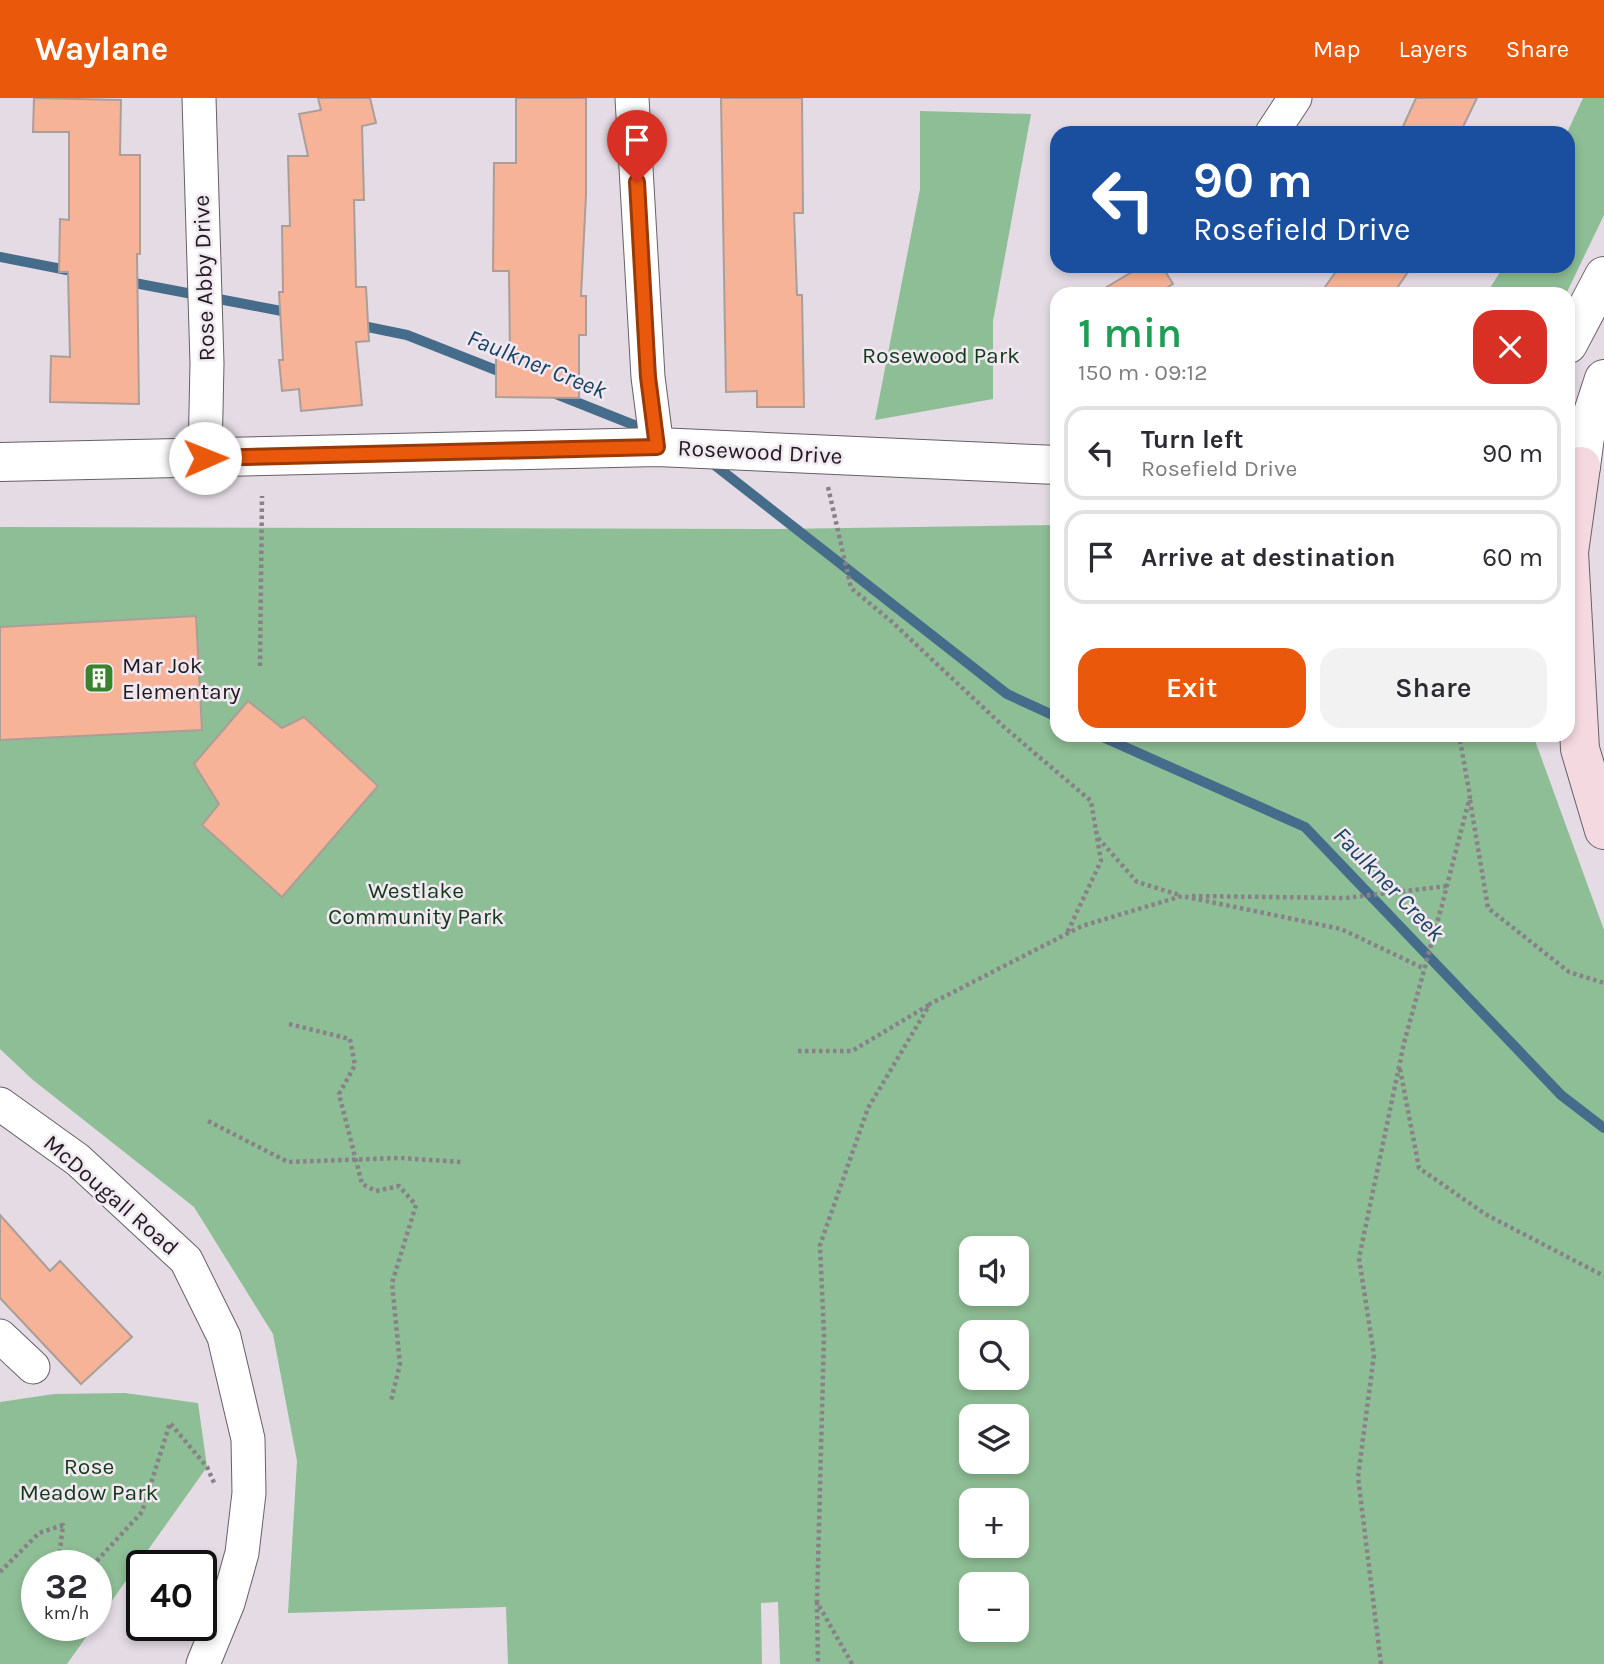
<!DOCTYPE html>
<html lang="en">
<head>
<meta charset="utf-8">
<style>
  :root { --surface:#fff; --page:#f2f2f3; --text:#2b2b33; --muted:#7c7c81; --line:#e1e1e2; --accent:#ea580c }
  body { margin:0; font-family:Karla,sans-serif; background:var(--page); color:var(--text); height:100vh; display:flex; flex-direction:column; font-size:26px; white-space:nowrap }
  * { box-sizing:border-box; margin:0 }
  p { font-size:23px; color:var(--muted) }
  .icon { flex:none; width:38px; height:38px; fill:none; stroke:currentColor; stroke-width:2; stroke-linecap:round; stroke-linejoin:round }
  .map { position:relative; flex:1; overflow:hidden }
  .drawer { position:absolute; left:1050px; top:189px; width:525px; height:455px; display:flex; flex-direction:column; background:var(--surface); border-radius:21px; box-shadow:0 4px 10px #0003 }
  .drawer>* { flex:none }
  .hud { position:absolute; left:1050px; top:28px; width:525px; height:147px; border-radius:21px; box-shadow:0 4px 10px #0003; background:#1a4fa0; color:#fff; overflow:hidden }
  .fabs { position:absolute; left:959px; top:1138px; display:grid; gap:14px }
  .fabs a { display:grid; place-items:center; width:70px; height:70px; border-radius:14px; background:var(--surface); box-shadow:0 4px 10px #0003; font-size:35px }
  .speed { position:absolute; left:21px; top:1452px; display:flex; gap:14px; font-size:35px; font-weight:700; text-align:center }
  .speed>* { display:grid; place-content:center; width:91px; height:91px; border-radius:50%; background:var(--surface); box-shadow:0 4px 10px #0003; line-height:1 }
  .speed small { font-size:18px; font-weight:400 }
  .speed .limit { border:4px solid #111; border-radius:10px; background:#fff; color:#111 }
  .pin { position:absolute; display:grid; place-items:center; width:60px; height:60px; color:#fff; margin:-72px -30px; border-radius:50% 50% 50% 0; rotate:-45deg; box-shadow:0 0 7px #0007 }
  .pin .icon { rotate:45deg }
  .me { position:absolute; width:77px; margin:-38px; rotate:89deg; stroke-linejoin:round; filter:drop-shadow(0 0 5px #0008) }
  .turn { display:flex; align-items:center; gap:24px; height:147px; padding:0 28px; font-size:32px }
  .turn .icon { width:91px; height:91px; stroke-width:2.5 }
  .turn b { display:block; font-size:49px; line-height:60px }
  .round { display:grid; place-items:center; flex:none; width:74px; height:74px; border-radius:21px; background:var(--page) }
  .headline { display:flex; align-items:center; justify-content:space-between; height:119px; padding:0 28px }
  h1 { font-size:42px; font-weight:600; line-height:52px; color:#1e9e55 }
  .action { display:flex; gap:14px; margin-top:auto; padding:14px 28px }
  .action a { flex:1; height:80px; border-radius:21px; background:var(--accent); color:#fff; font-size:28px; font-weight:600; line-height:80px; text-align:center }
  .action a+a { background:var(--page); color:var(--text) }
  ul { padding:0; list-style:none }
  li { display:flex; align-items:center; gap:21px; height:94px; margin:0 14px 10px; padding:0 14px; border:4px solid var(--line); border-radius:21px }
  li div { flex:1 }
  li b { display:block; font-size:26px }
  li em { font-style:normal }
  header { display:flex; align-items:center; gap:42px; box-sizing:border-box; height:98px; padding:0 35px; background:var(--accent); color:#fff }
  header strong { font-size:33px }
  nav { display:flex; gap:38px; margin-inline-start:auto; font-size:24px }
  .map>svg:first-child { display:block }
</style>
</head>
<body>
<header>
<strong>Waylane</strong>
<nav><a>Map</a><a>Layers</a><a>Share</a></nav>
</header>
<div class="map">
<svg width="1604" height="1566" viewBox="0 0 1604 1566">
  <rect width="100%" height="100%" fill="#e4dbe4"/>
  <g fill="#8ebe95" fill-rule="evenodd">
    <polygon points="1583,0 1604,0 1604,117 1566,196 1486,196 1504,168 1568,168 1567,35"/>
    <polygon points="920,13 1031,16 993,223 993,301 875,322 920,91"/>
    <path d="M1057,427V637H1533L1604,832V1566H780L778,1504L761,1505L762,1566H508L506,1509L288,1515L297,1363L273,1236L194,1109L33,982L0,951V429L779,431ZM971,1150H1017V1195H971ZM971,1234H1017V1279H971ZM971,1318H1017V1363H971ZM971,1402H1017V1447H971ZM971,1486H1017V1531H971Z"/>
    <polygon points="125,1295 198,1305 207,1369 96,1525 96,1468 37,1468 37,1528 94,1528 67,1566 0,1566 0,1304 54,1296"/>
  </g>
  <g fill="none" stroke-linecap="round" stroke-linejoin="round">
    <g stroke="#466c8b" stroke-width="10">
      <polyline points="0,159 72,173"/>
      <polyline points="124,183 292,215"/>
      <polyline points="358,227 407,237 506,276"/>
      <polyline points="556,296 649,333"/>
      <polyline points="712,365 1007,596 1057,619"/>
      <polyline points="1098,637 1305,729 1561,997 1604,1030"/>
    </g>
  </g>
  <g fill="#f7b398" stroke="#ab9e99" stroke-width="2">
    <polygon points="34,0 121,2 120,57 140,57 140,156 137,156 139,306 50,304 51,258 70,259 68,174 59,174 60,121 69,122 69,34 33,34"/>
    <polygon points="318,0 370,0 376,25 362,28 364,102 354,102 356,189 366,189 369,243 356,244 362,307 301,313 299,291 282,293 279,262 283,262 279,194 283,194 282,128 290,128 288,58 308,58 299,16 321,12"/>
    <polygon points="516,0 586,0 586,97 581,198 586,198 586,237 579,237 579,300 496,299 496,258 510,258 509,173 493,173 494,65 516,65"/>
    <polygon points="721,0 802,0 803,115 794,115 797,197 802,197 804,309 757,309 757,293 726,294"/>
    <polygon points="1416,0 1477,0 1460,35 1400,35"/>
    <polygon points="1142,168 1162,168 1173,186 1156,196 1095,196"/>
    <polygon points="1340,168 1412,168 1393,196 1320,196"/>
    <polygon points="196,518 202,632 0,642 0,529"/>
    <polygon points="248,603 282,630 304,619 378,688 282,799 202,727 219,706 194,666"/>
    <polygon points="0,1117 50,1173 60,1163 132,1239 81,1286 0,1200"/>
  </g>
  <g fill="none" stroke-linecap="round" stroke-linejoin="round">
    <g stroke="#685f67" stroke-width="35">
      <g id="minor">
        <polyline points="199,0 207,265 205,360"/>
        <polyline points="632,0 648,279 657,349"/>
        <polyline points="1272,35 1295,0"/>
        <polyline points="0,1006 78,1062 186,1162 224,1239 248,1341 249,1395 242,1455 228,1505 203,1566"/>
        <polyline points="0,1238 33,1269"/>
      </g>
    </g>
    <g stroke="#685f67" stroke-width="40">
      <g id="tertiary">
        <polyline points="1568,246 1604,178"/>
        <polyline points="0,364 657,349 1057,367"/>
        <polyline points="1568,368 1581,368 1585,339 1604,281"/>
      </g>
    </g>
    <g stroke="#685f67" stroke-width="40">
      <polyline id="secondary" points="1581,368 1569,454 1580,651 1604,732"/>
    </g>
    <g stroke="#888288" stroke-width="4.5" stroke-dasharray="3.5 3.5" stroke-linecap="butt">
      <polyline points="828,389 851,490 891,523 1004,629 1091,703 1101,763 1067,835"/>
      <polyline points="260,568 262,398"/>
      <polyline points="1470,702 1488,810 1569,874 1604,885"/>
      <polyline points="1098,740 1137,784 1180,797"/>
      <polyline points="1192,798 1345,800 1448,788"/>
      <polyline points="289,926 350,941 355,967 339,996 362,1086 376,1093 399,1088 416,1107 392,1185 400,1266 391,1303"/>
      <polyline points="798,953 852,953 929,907"/>
      <polyline points="1400,971 1419,1070 1485,1116 1604,1178"/>
      <polyline points="208,1023 288,1064 399,1060 462,1064"/>
      <polyline points="92,1468 142,1414 170,1325 207,1369 215,1387"/>
      <polyline points="0,1474 39,1435 63,1427 58,1468"/>
      <polyline points="817,1504 818,1566"/>
      <polyline points="852,1566 817,1504 824,1237 820,1147 868,1010 930,906 1082,828 1182,798 1341,831 1425,871"/>
      <polyline points="1381,1566 1358,1379 1374,1257 1359,1160 1404,945 1442,807 1470,698 1459,637"/>
    </g>
    <use href="#minor" stroke="#fff" stroke-width="33"/>
    <use href="#tertiary" stroke="#fff" stroke-width="38"/>
    <use href="#secondary" stroke="#f5d9e1" stroke-width="38"/>
  </g>
  <g fill="none" stroke-linecap="round" stroke-linejoin="round">
    <g stroke="#983908" stroke-width="18">
      <polyline id="route" points="205,360 657,349 648,279 637,84"/>
    </g>
    <use href="#route" stroke="#ea580c" stroke-width="12"/>
  </g>
  <defs>
    <g id="building-square" transform="scale(1.575)"><rect x="-9" y="-9" width="18" height="18" rx="4" fill="#38832b" stroke="#f2e8f1"/><path d="M-4-6H4V6H1V3H-1V6H-4ZM-2.5-4.3h1.7v1.8h-1.7ZM.8-4.3h1.7v1.8H.8ZM-2.5-1h1.7V.8h-1.7ZM.8-1h1.7V.8H.8Z" fill="#fff"/></g>
  </defs>
  <g fill-rule="evenodd">
    <use href="#building-square" x="99" y="580"/>
  </g>
  <g text-anchor="middle" dominant-baseline="central" stroke-width="5" stroke-linejoin="round" paint-order="stroke">
    <g font-size="23" fill="#1f1c1f" stroke="#f2e8f1">
      <text transform="translate(204 180) rotate(-92)">Rose Abby Drive</text>
      <text transform="translate(760 354) rotate(3)">Rosewood Drive</text>
      <text transform="translate(111 1097) rotate(41)">McDougall Road</text>
    </g>
    <g font-size="23" fill="#113a1b" stroke="#f2e8f1">
      <text x="941" y="257">Rosewood Park</text>
      <text x="416" y="792">Westlake<tspan x="416" dy="26">Community Park</tspan></text>
      <text x="89" y="1368">Rose<tspan x="89" dy="26">Meadow Park</tspan></text>
    </g>
    <g font-size="23" fill="#1f1c1f" stroke="#f2e8f1" text-anchor="start">
      <text x="122" y="567">Mar Jok<tspan x="122" dy="26">Elementary</tspan></text>
    </g>
    <g font-size="24" font-style="italic" fill="#164361" stroke="#f2e8f1">
      <text transform="translate(537 266) rotate(22)">Faulkner Creek</text>
      <text transform="translate(1389 786) rotate(46)">Faulkner Creek</text>
    </g>
  </g>
</svg>
<div class="fabs">
<a><svg class="icon" aria-label="sound" viewBox="0 0 24 24"><path d="M4 9h4l5-4v14l-5-4H4zM17 9q2 3 0 6"/></svg></a>
<a><svg class="icon" aria-label="search" viewBox="0 0 24 24"><circle cx="10" cy="10" r="6"/><path d="M15 15l6 6"/></svg></a>
<a><svg class="icon" aria-label="layers" viewBox="0 0 24 24"><path d="M12 4l9 5-9 5-9-5zM3 14l9 5 9-5"/></svg></a>
<a>+</a>
<a>−</a>
</div>
<div class="speed"><div>32<small>km/h</small></div><div class="limit">40</div></div>
<div class="pin" style="left:637px;top:84px;background:#d93025"><svg class="icon" aria-label="arrive" viewBox="0 0 24 24"><path d="M6 21V4h12l-3 4 3 4H6"/></svg></div>
<svg class="me" style="left:205px;top:360px" viewBox="-20 -20 40 40"><circle r="19" fill="#fff"/><path d="M0-13L10 11 0 6-10 11z" fill="#ea580c"/></svg>
<div class="hud">
<div class="turn"><svg class="icon" aria-label="left" viewBox="0 0 24 24"><path d="M17 20v-9H6M10 6l-5 5 5 5"/></svg><div><b>90 m</b>Rosefield Drive</div></div>
</div>
<section class="drawer">
<div class="headline"><div><h1>1 min</h1><p>150 m · 09:12</p></div><a class="round" style="background:#d93025;color:#fff"><svg class="icon" aria-label="close" viewBox="0 0 24 24"><path d="M6 6l12 12M18 6L6 18"/></svg></a></div>
<ul>
<li><svg class="icon" aria-label="left" viewBox="0 0 24 24"><path d="M17 20v-9H6M10 6l-5 5 5 5"/></svg><div><b>Turn left</b><p>Rosefield Drive</p></div><em>90 m</em></li>
<li><svg class="icon" aria-label="arrive" viewBox="0 0 24 24"><path d="M6 21V4h12l-3 4 3 4H6"/></svg><div><b>Arrive at destination</b></div><em>60 m</em></li>
</ul>
<div class="action"><a>Exit</a><a>Share</a></div>
</section>
</div>
</body>
</html>
